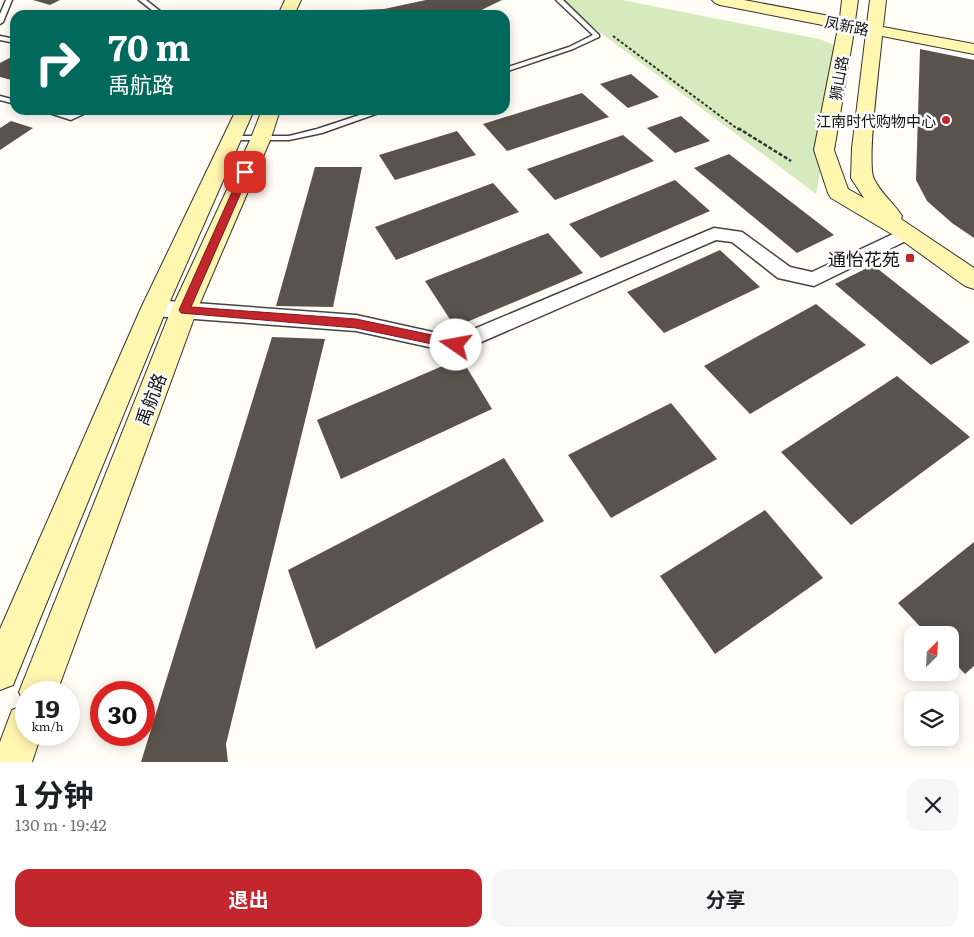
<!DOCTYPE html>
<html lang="zh">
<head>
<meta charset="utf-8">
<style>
  :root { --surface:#fff; --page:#f6f6f6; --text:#202124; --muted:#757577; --accent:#c4262e }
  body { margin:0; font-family:Literata,"Noto Sans SC",serif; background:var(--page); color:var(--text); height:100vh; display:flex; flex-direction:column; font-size:19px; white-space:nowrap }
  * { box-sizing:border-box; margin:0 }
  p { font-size:16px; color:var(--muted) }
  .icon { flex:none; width:28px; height:28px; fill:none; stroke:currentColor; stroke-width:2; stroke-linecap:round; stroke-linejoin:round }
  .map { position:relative; height:762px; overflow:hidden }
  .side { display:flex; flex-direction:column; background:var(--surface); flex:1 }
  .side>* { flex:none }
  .banner { position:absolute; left:10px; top:10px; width:500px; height:105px; border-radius:15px; box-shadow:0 2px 12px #0003; background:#00695c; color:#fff; overflow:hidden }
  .needle { width:32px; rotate:24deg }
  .fabs { position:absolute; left:904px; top:626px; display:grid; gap:10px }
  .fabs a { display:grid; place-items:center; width:55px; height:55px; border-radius:10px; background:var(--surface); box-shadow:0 2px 12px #0003; font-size:25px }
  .speed { position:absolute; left:15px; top:681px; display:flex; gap:10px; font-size:25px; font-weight:700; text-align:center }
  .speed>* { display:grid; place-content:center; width:65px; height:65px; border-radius:50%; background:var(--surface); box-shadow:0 2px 12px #0003; line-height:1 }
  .speed small { font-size:12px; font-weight:400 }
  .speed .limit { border:8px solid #d22; background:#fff; color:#111 }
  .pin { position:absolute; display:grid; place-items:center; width:42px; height:42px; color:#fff; margin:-21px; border-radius:10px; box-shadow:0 2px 8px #0006 }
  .me { position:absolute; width:55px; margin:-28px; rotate:282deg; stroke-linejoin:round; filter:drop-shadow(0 0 4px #0008) }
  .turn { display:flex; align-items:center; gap:18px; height:105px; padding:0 15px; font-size:22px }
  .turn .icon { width:65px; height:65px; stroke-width:2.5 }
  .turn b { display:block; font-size:35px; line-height:42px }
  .round { display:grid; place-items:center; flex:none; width:52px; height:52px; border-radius:15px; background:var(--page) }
  .headline { display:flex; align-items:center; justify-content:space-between; height:85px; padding:0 15px }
  h1 { font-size:30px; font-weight:700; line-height:38px }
  .action { display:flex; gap:10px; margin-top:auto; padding:10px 15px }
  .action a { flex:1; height:58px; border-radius:15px; background:var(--accent); color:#fff; font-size:20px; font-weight:700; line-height:58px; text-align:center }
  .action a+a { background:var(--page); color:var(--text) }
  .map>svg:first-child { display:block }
</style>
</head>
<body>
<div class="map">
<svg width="974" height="762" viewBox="0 0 974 762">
  <rect width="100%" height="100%" fill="#fffdf5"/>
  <polygon fill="#d5ebbd" points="557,0 622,0 819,39 840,47 841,58 816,194"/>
  <g fill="#5a524d">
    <polygon points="33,0 60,0 50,5"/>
    <polygon points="426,0 502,0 471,15 358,15 360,10 384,9"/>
    <polygon points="920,49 974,60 974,238 952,223 927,201 916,180"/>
    <polygon points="15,55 15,81 0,77 0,63"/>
    <polygon points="631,74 659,97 628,108 600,84"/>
    <polygon points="582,93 609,117 507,151 483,124"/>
    <polygon points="681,116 710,141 675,153 647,128"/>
    <polygon points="11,121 33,128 0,150 0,128"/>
    <polygon points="457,131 476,155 395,180 379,155"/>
    <polygon points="623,135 654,161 555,200 527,169"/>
    <polygon points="729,154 834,235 797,253 694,168"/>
    <polygon points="315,167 362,167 333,307 276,306"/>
    <polygon points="675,180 710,211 601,258 569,224"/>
    <polygon points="493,183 519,212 396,260 375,227"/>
    <polygon points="548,233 583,273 455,327 425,281"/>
    <polygon points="720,250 760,287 664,333 627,292"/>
    <polygon points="873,265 970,342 931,365 835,284"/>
    <polygon points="816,304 866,345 750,414 704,366"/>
    <polygon points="272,337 325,339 226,744 228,762 141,762"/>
    <polygon points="461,358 492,409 341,479 317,420"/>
    <polygon points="897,376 970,437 851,525 781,452"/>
    <polygon points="671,403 717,459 611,518 568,455"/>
    <polygon points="504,458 544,521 316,649 288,570"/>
    <polygon points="765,510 823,578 715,654 660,576"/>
    <polygon points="974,542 974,666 965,674 950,658 950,635 928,635 898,603"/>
  </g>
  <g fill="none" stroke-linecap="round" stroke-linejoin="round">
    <g stroke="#444" stroke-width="3">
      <g id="service">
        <polygon points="6,0 12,0 3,22 0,24 0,14"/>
        <polygon points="139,0 146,0 165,15 158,15"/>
        <polygon points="556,0 563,0 599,35 599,37 573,49 505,72 505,68 569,47 593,35"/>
        <polygon points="0,36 15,39 15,43 0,40"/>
        <polygon points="0,96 15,100 15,104 0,100"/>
        <polygon points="40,110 52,110 70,115 82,110 92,110 71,120"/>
        <polygon points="375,110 387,110 322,133 289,140 233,140 229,138 233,136 289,136 317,129"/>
      </g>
    </g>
    <g stroke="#444" stroke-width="3">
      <polygon id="minor" points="908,227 914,229 917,233 914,237 814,286 778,278 732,242 716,240 456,353 356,331 154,316 147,313 144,308 147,303 154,300 356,315 455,337 714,228 742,232 790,267 812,272"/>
    </g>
    <g stroke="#333" stroke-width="2">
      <g id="secondary">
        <polygon points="285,0 301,0 294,15 278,15"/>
        <path d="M712,0H744L840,18L842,0H858L855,21L867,24L870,0H886L883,27L974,44V54L882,36C880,60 866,164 874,179C881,194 894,203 902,216L901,219L974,268V289L965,286L900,239L831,198L828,193L814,150L838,28L720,5L715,3ZM854,31L866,33L852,148L851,178L864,198L848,189L834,150Z"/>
        <polygon points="236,110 254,110 167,308 13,685 0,690 0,629 141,308"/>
        <polygon points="262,110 280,110 271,138 197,310 57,692 26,692 26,735 41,735 32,762 0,762 0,742 12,710 25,705 19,692 171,310 251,138"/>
      </g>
    </g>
    <polyline stroke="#333" stroke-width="2" stroke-dasharray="3 2" stroke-linecap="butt" points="613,36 739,130"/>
    <polyline stroke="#333" stroke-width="2.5" stroke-dasharray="4 2" stroke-linecap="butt" points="738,128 791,161"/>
    <use href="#service" fill="#fff" fill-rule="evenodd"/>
    <use href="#minor" fill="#fff" fill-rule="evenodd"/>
    <use href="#secondary" fill="#fff6b0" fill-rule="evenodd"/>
  </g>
  <polygon fill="#c4262e" stroke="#7f191e" points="245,169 250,172 191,307 356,319 456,340 460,342 461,345 460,348 456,349 356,328 181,313 179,310 241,172"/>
  <g fill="#c4262e" stroke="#fff" stroke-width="2">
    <circle cx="946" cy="120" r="5"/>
    <rect x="905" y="253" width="10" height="10" rx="2.5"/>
  </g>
  <g text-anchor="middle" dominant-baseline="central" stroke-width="5" stroke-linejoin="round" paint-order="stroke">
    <g font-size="15" fill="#111" stroke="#fff">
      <text transform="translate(847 25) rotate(11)">凤新路</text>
      <text transform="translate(838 78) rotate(-80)">狮山路</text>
    </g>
    <g font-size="15" fill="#111" stroke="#fff" text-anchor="end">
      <text x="936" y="120">江南时代购物中心</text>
    </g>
    <g font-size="18" fill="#111" stroke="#fff" text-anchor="end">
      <text x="900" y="258">通怡花苑</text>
    </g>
    <g font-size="18" fill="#111" stroke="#fff">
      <text transform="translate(150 399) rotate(-69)">禹航路</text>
    </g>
  </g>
</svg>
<div class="fabs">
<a><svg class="needle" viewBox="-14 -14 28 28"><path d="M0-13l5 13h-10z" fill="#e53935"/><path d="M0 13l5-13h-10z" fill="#757577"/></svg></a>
<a><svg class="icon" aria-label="layers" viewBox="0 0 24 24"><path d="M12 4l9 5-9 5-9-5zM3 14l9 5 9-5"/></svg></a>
</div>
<div class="speed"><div>19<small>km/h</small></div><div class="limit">30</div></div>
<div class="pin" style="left:245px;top:172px;background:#d93025"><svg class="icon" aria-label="arrive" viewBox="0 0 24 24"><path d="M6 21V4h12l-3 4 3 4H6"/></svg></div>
<svg class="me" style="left:456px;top:345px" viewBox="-20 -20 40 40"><circle r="19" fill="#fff"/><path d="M0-13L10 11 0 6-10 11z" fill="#c4262e"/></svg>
<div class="banner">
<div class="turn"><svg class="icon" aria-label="right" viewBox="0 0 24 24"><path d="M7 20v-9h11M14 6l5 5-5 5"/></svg><div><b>70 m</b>禹航路</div></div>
</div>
</div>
<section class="side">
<div class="headline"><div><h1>1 分钟</h1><p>130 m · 19:42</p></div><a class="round"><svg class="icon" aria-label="close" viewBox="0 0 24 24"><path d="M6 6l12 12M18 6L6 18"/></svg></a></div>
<div class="action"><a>退出</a><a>分享</a></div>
</section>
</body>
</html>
